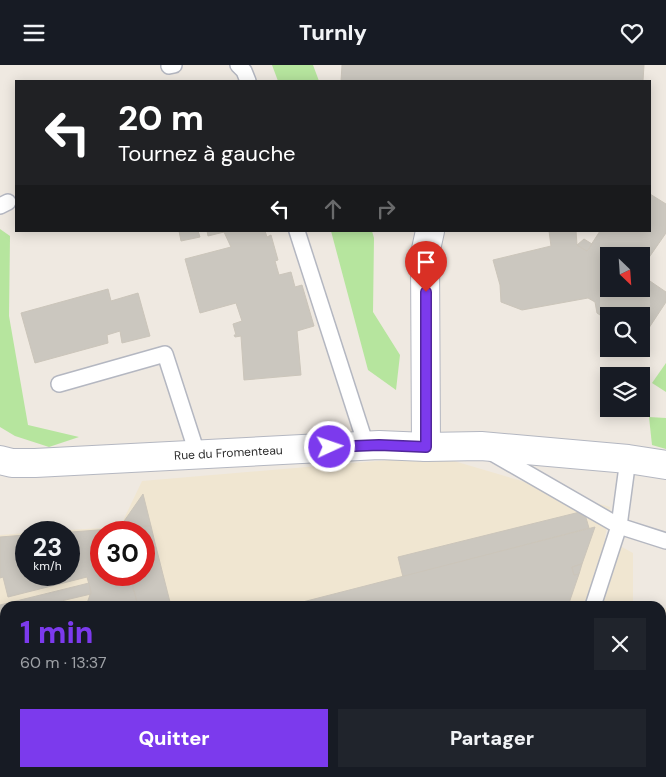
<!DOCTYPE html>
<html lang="fr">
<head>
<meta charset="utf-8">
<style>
  :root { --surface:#171b24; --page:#20242c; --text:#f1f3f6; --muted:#9ea1a6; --accent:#7c3aed }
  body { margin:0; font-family:"DM Sans",sans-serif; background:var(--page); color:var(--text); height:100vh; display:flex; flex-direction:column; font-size:19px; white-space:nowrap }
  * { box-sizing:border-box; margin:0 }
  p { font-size:16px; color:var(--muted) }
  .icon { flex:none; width:28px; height:28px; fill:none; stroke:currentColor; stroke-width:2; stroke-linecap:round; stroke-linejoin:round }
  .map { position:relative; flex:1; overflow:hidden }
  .details { position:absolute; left:0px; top:536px; width:666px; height:176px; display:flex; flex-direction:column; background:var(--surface); border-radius:15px 15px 0 0; box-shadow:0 2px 12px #0003 }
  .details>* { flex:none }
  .top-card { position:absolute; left:15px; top:15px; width:636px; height:152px; border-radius:0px; box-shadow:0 2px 12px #0003; background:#202124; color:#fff; overflow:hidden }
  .needle { width:32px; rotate:155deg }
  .buttons { position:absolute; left:600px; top:182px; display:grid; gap:10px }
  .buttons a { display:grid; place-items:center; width:50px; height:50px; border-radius:0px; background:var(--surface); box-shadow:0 2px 12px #0003; font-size:25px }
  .speed { position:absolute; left:15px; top:456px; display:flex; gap:10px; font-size:25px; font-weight:700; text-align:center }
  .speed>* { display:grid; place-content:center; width:65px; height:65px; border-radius:50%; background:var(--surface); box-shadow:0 2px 12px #0003; line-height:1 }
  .speed small { font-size:12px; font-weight:400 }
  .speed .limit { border:8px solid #d22; background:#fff; color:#111 }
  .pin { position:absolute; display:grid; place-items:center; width:42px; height:42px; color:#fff; margin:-51px -21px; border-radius:50% 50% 50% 0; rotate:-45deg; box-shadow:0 0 5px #0007 }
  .pin .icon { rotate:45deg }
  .me { position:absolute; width:55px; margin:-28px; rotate:87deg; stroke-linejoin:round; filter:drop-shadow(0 0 4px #0008) }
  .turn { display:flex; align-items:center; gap:18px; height:105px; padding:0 20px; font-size:22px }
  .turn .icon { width:65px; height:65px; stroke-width:2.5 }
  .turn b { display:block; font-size:35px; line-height:42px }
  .lanes { display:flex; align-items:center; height:48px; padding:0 20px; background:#0003; justify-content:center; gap:25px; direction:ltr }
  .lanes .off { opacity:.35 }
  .round { display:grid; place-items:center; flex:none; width:52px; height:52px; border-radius:0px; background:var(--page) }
  .head { display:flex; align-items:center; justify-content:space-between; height:85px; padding:0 20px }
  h1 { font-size:30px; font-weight:800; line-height:38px; color:var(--accent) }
  .cta { display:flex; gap:10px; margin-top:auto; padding:10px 20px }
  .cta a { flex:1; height:58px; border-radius:0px; background:var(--accent); color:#fff; font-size:20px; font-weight:800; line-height:58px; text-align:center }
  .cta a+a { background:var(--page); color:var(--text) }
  header { display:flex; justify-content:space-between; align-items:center; height:65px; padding:0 20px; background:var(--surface); font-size:22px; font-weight:800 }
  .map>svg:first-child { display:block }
</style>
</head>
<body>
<header><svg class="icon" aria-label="menu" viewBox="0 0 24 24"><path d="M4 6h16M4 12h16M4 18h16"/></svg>Turnly<svg class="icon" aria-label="heart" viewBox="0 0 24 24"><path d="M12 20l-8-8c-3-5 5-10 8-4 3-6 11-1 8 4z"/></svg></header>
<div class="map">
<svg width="666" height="712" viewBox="0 0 666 712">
  <rect width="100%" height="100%" fill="#efe9e1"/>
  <path fill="#f0e6d1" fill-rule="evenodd" d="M437,391L610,442L605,473L633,488V541H5V708H661V544L666,543V712H0V470L26,468V510H69V468L33,467L120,462L142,416ZM101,468H144V510H101Z"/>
  <g fill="#b6e59e">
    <polygon points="272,0 313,0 319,16 278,16"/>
    <polygon points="0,164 10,171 9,251 28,360 79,372 49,382 15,371 0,362"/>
    <polygon points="331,166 372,166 374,173 373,247 400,290 396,325 368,305"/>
    <polygon points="666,298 666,327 652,318"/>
    <polygon points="649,352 666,353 666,384 652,380"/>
  </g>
  <g fill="#cbc7bf" stroke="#cbc5ba">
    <polygon points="342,0 644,0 643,16 341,16"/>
    <polygon points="650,129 666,139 666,168 641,204 641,191 609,191 609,224 641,224 641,210 666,227 666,237 641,275 641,251 609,251 609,256 597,248 595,237 588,233 522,245 501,237 500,220 493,195 551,181 549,166 576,166 577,180 587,186 600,166 650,166"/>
    <polygon points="179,166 198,166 200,172 181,176"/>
    <polygon points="207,166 265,166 267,172 271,170 278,195 275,196 279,210 291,207 295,222 302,220 314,261 297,266 301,310 244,315 241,271 235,272 234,270 236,270 233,259 242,256 236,238 200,248 185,194 231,182 224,167 208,171"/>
    <polygon points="584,174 592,179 587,186 577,180"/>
    <polygon points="108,224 111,236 138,228 150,271 122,278 120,266 107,270 108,278 35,298 21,248"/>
    <polygon points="143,429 151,461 120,462"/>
    <polygon points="584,446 589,463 403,512 398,492"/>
    <polygon points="151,461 155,478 144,481 144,468 101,468 101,510 130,510 138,541 86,541 91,527 87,512 8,532 3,512 0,513 0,472 26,470 26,510 69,510 69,468 58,468"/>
    <polygon points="595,462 582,499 572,502 574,510 579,509 568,541 287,541"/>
    <polygon points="155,478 171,541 138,541 130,510 144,510 144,481"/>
    <polygon points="582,499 579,509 574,510 572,502"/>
    <polygon points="89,518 91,529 40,541 5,541 5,550 0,551 0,540"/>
    <polygon points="666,561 666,601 661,602 661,562"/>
    <polygon points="666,637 666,660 661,661 661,638"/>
    <polygon points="5,695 5,707 0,709 0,697"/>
    <polygon points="71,708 136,708 137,712 71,712"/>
    <polygon points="136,708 406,708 388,712 234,712 233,709 219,712 137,712"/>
    <polygon points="594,708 650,708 651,712 596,712"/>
  </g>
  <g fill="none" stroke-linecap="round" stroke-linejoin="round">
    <g stroke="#b4b7c1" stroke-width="18">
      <g id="service">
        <polyline points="238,0 244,6 248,16"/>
        <polyline points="169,1 174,0"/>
        <polyline points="0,141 8,137"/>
        <polyline points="297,166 366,380"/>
        <polyline points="59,319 165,289 197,388"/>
        <polyline points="492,388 619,461 666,476"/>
        <polyline points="593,541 619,461 628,394"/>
        <polyline points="538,712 539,708"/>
      </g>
    </g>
    <g stroke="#b4b7c1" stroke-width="30">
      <g id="minor">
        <polyline points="426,382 425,189 430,166"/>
        <path id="s1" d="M0,395L12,398H35L379,380L426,382L481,381L628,394L666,400"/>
      </g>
    </g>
    <g stroke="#c9c9c9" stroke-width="3" stroke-dasharray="4 2.5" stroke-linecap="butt">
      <polyline points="0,573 4,544"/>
      <polyline points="0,608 5,608"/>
    </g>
    <use href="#service" stroke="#fff" stroke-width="15"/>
    <use href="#minor" stroke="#fff" stroke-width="28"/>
  </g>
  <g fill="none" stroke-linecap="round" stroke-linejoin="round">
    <g stroke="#51269a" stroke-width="12">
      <polyline id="route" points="330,382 379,380 426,382 426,227"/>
    </g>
    <use href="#route" stroke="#7c3aed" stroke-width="9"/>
  </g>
  <g text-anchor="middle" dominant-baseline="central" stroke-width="4.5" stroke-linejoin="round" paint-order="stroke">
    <g font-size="12" fill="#2e2e2e" stroke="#fff">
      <text stroke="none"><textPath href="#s1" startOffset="229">Rue du Fromenteau</textPath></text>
    </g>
  </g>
</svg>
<div class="buttons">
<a><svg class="needle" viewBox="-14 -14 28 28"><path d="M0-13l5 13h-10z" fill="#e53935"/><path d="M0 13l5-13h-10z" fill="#9ea1a6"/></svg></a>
<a><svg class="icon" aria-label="search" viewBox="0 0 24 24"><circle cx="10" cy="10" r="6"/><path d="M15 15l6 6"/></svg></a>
<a><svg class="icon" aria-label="layers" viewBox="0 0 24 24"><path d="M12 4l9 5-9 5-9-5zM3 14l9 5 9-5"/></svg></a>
</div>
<div class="speed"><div>23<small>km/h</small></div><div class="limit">30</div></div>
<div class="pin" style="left:426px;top:227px;background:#d93025"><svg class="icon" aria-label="arrive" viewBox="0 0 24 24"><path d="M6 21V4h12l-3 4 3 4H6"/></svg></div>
<svg class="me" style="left:330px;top:382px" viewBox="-20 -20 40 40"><circle r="17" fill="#7c3aed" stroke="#fff" stroke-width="3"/><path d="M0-11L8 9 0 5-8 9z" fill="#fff"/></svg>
<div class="top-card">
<div class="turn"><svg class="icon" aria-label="left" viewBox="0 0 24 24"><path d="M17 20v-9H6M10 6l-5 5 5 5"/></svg><div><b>20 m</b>Tournez à gauche</div></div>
<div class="lanes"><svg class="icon" aria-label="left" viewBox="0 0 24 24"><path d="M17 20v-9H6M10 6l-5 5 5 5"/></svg><svg class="icon off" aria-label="ahead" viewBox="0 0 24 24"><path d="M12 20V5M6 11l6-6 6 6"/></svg><svg class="icon off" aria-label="right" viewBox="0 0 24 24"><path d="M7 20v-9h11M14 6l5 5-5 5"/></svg></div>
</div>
<section class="details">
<div class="head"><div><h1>1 min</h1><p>60 m · 13:37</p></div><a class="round"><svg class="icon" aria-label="close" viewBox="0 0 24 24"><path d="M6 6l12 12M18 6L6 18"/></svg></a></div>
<div class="cta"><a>Quitter</a><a>Partager</a></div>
</section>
</div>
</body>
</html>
